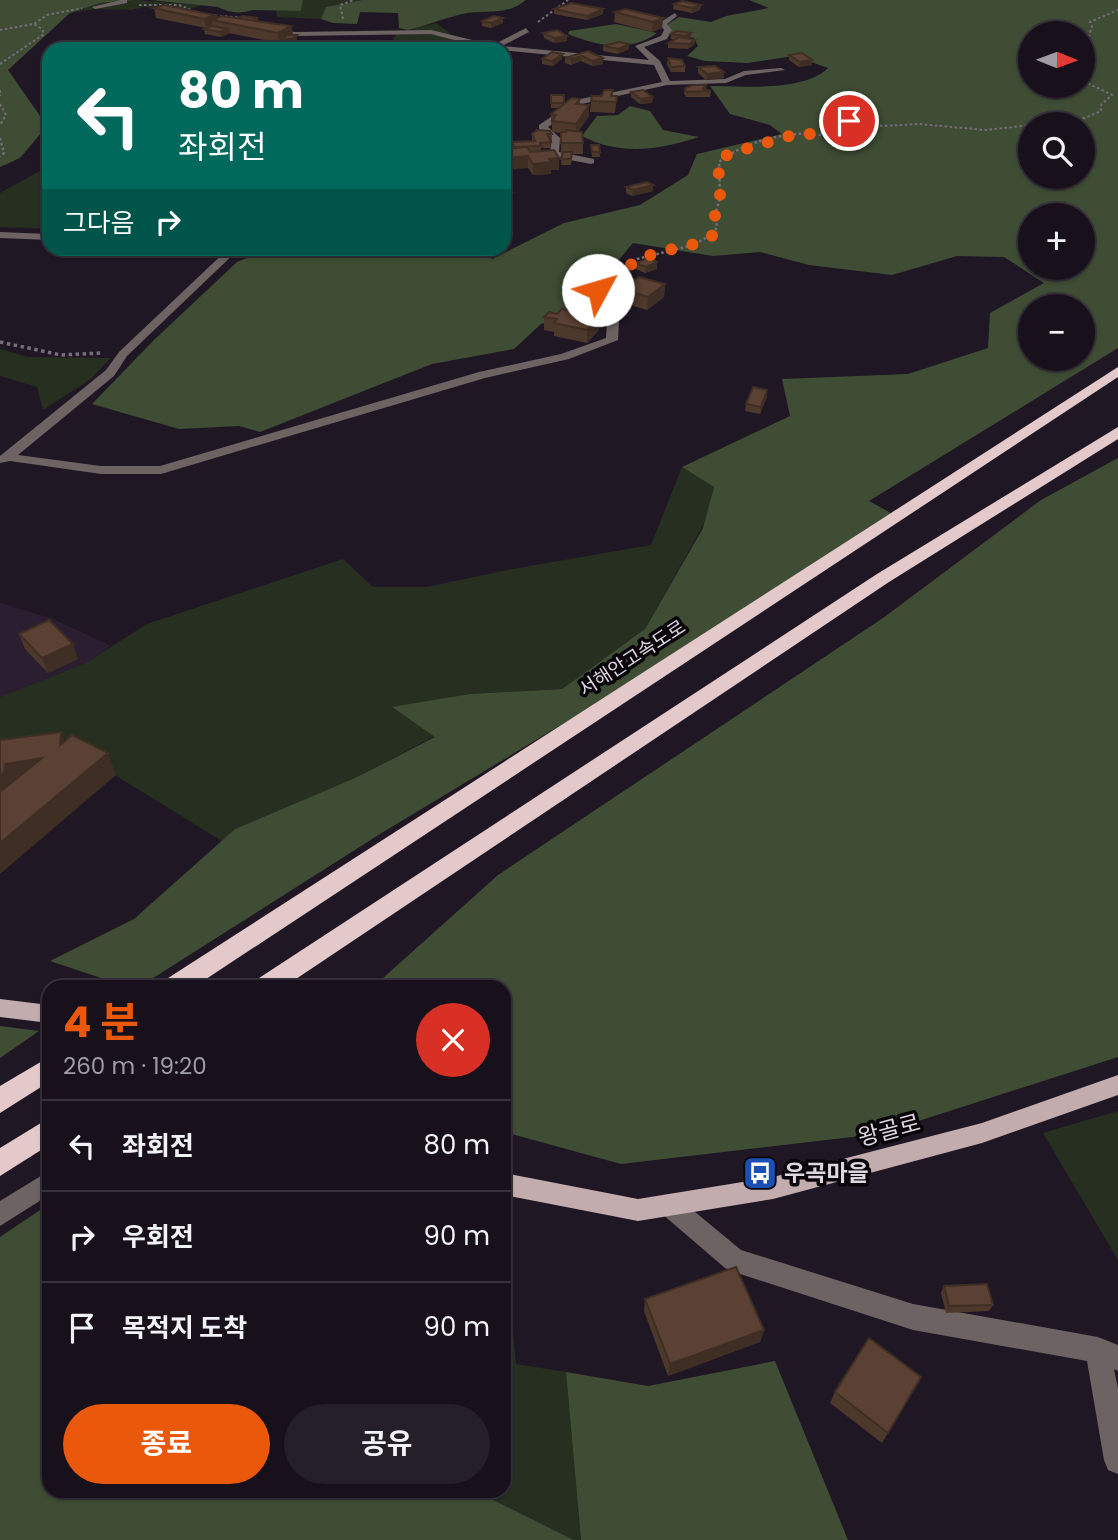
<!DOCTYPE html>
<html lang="ko">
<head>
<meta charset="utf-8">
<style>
  :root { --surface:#18111c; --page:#251f29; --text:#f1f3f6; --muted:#9f9da3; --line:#36313b; --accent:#ea580c }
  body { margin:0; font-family:Poppins,"Noto Sans KR",sans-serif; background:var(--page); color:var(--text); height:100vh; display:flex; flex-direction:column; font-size:26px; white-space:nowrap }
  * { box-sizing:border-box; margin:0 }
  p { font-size:23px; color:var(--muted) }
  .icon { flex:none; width:38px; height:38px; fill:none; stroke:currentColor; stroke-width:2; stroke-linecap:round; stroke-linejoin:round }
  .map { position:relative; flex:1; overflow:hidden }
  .drawer { position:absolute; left:42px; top:980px; width:469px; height:518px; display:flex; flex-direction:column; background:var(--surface); border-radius:21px; box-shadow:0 2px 5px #0004,0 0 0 2px var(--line) }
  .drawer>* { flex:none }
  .top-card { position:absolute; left:42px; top:42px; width:469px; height:214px; border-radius:21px; box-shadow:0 2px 5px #0004,0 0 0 2px var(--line); background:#00695c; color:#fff; overflow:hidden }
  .needle { width:46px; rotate:91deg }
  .controls { position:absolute; left:1018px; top:21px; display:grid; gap:14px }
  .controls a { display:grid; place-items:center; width:77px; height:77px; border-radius:50%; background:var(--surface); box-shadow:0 2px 5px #0004,0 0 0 2px var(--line); font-size:35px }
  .pin { position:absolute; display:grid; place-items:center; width:60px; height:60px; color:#fff; margin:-30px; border:4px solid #fff; border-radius:50%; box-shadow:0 2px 7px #0007 }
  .me { position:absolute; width:77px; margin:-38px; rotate:51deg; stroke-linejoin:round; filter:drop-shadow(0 0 5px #0008) }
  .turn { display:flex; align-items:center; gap:24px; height:147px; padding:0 21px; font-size:32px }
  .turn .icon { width:91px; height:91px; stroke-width:2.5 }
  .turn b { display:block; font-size:49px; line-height:60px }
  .then { display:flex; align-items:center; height:66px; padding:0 21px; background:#0003; gap:14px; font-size:26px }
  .round { display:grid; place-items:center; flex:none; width:74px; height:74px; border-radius:37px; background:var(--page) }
  .summary { display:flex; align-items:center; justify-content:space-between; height:119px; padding:0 21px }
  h1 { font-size:42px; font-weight:700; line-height:52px; color:var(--accent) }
  .cta { display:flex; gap:14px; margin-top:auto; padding:14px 21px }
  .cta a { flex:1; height:80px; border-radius:42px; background:var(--accent); color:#fff; font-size:28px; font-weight:700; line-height:80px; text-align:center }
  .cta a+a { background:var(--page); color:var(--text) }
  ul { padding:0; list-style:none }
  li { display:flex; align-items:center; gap:21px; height:91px; padding:0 21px; border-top:2px solid var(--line) }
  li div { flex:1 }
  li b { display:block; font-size:26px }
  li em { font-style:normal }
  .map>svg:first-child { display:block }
</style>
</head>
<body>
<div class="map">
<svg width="1118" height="1540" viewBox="0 0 1118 1540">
  <rect width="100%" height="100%" fill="#201725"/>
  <polygon fill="#2b1e31" points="0,603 53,619 111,646 84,664 0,697"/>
  <g fill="#272f21">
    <polygon points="136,0 202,5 185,11 143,7 131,10 95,9 70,13 100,3"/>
    <polygon points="303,0 362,0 327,7 321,19 277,17 276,10 301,11"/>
    <polygon points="436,23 472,49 389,49 396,34"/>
    <polygon points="49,166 49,229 0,227 0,193"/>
    <polygon points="0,349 28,357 110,358 91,379 43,410 37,387 0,376"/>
    <polygon points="682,467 714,486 705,522 645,629 562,689 471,694 393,708 435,736 355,778 235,829 222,841 71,748 0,756 0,697 84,664 147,624 343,559 373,587 427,587 507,570 651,545"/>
    <polygon points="1118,1111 1118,1260 1043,1133"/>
    <polygon points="504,1229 516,1364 566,1372 581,1540 574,1540 475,1491 504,1491"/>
  </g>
  <g fill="#3f4d34" fill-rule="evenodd">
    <polygon points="0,0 136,0 100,3 70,13 8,70 47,126 20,158 0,167"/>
    <path d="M150,0H303L301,11L252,10C241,14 228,13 218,7Z"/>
    <path d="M362,0H526C505,17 486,9 462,14C444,18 426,26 408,30L399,28L398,13L360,12L357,24L333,23L321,19L326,7Z"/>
    <path d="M749,0H1118V348L869,501L891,513L594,705L380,834L139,987H128L50,961L134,919L235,829L355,778L435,737L392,707L470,694L562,689L645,629L703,528L714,487L682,467L790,416L782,379L908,374L988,348L990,313L1044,283L1004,257L957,256L892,275L809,265L760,252L713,256L633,243L575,312L541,324L514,349L432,364L260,432L239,426L179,429L92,404L154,340L237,262L270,248H485L492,259L564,223L640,205L688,175L697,154L782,134L770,125L730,114L710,86C742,86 804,92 828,68L794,56L748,63L705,61L687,56L698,46L694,38L668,33V24L679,17L711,22L726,16L769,8ZM1031,33H1083V86H1031ZM1031,124H1083V177H1031ZM1031,215H1083V268H1031ZM1031,306H1083V359H1031Z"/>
    <path d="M616,24L657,33C630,53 597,46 568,34L569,31Z"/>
    <path d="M630,106L650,111L663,130L699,137C660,150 620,156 582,136L597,116L618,115Z"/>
    <polygon points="1118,458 1118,1057 878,1134 621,1164 504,1132 504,987 373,987 498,875 883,618 1041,500"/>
    <polygon points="0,1026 39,1031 0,1058"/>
    <polygon points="49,1204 49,1491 475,1491 574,1540 0,1540 0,1237"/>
    <polygon points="775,1361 848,1540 581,1540 566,1372 648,1386"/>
  </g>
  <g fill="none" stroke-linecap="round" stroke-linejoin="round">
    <g stroke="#756e7a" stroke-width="2" stroke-dasharray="2.5 2.5" stroke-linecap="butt">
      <polyline points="139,5 179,5 198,13"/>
      <polyline points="210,15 243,18"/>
      <polyline points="343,19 340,5 354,0"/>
      <polyline points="538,22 568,0"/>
      <polyline points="0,30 34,24 47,15 82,8"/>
      <polyline points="1083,38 1089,36 1092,26 1090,22 1118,10"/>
      <polyline points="0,64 44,34 42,29 34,24"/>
      <polyline points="0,90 0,96"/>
      <polyline points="0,104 6,115 0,125"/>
      <polyline points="1038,124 1085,118 1101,111 1101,105 1112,95 1083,81"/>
      <polyline points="844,132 849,128 849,121 866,121 882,126 919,124 986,130 1031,125"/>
    </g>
    <g stroke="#756e7a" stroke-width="2.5" stroke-dasharray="2.5 2.5" stroke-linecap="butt">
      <polyline points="0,138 4,153 0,156"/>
      <path d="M617,280L624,267L637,259L693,245L713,234L717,227L715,215L720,198L719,162C741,145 770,136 797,134C814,132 831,140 846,130"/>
    </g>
    <polyline stroke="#756e7a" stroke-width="3.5" stroke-dasharray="3.5 3.5" stroke-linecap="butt" points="0,342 61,355 101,353"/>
    <g fill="#6d6363" fill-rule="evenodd">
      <polygon points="121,0 127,0 127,3 95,9 92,7"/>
      <polygon points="675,13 677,16 667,24 672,30 667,39 644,47 660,61 670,81 725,79 744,71 781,68 785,70 746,75 726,83 667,85 582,104 548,127 560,138 559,152 594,159 594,163 591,164 554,157 504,162 504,156 550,152 552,139 539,129 539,125 576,100 662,82 654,65 489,49 431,34 295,36 265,31 269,29 295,32 431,30 493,45 526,28 529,32 502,46 649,60 635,46 661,36 664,30 659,23"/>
      <polygon points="0,232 49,234 49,240 0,238"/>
      <polygon points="229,248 240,248 127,356 114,376 18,455 101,466 160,466 479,372 561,354 606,338 607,321 595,306 601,303 605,304 619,321 618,340 569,359 485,378 161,474 101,474 10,461 0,463 0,456 106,370 119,352"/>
      <polygon points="49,1171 49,1195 0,1226 0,1201"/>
      <polygon points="669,1194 677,1197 741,1250 913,1304 1098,1337 1118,1345 1118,1371 1114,1369 1118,1388 1118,1474 1108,1470 1104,1460 1087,1361 913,1330 734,1272 725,1268 661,1213 657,1205 661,1197"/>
    </g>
    <g fill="#c2acad" fill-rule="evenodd">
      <polygon points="0,999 49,1005 49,1023 0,1017"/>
      <polygon points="1118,1075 1118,1095 982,1143 773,1199 638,1221 504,1195 504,1173 638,1199 773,1177 982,1123"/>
    </g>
    <g fill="#e4c9ca" fill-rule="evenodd">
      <polygon points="1118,367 1118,377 194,987 162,987 165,980"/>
      <polygon points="1118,427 1118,439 889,582 284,987 253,987 256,980 877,574"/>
      <polygon points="49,1057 49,1082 0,1113 0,1086"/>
      <polygon points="49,1118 49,1145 0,1176 0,1148"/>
    </g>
  </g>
  <g fill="#4d382c">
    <polygon points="674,4 701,5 700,10 692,13 673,9"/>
    <polygon points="154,8 218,18 258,18 258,21 291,26 293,35 297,35 297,40 293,45 284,44 283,41 279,43 229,33 221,37 205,34 204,29 206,28 156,18"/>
    <polygon points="554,9 603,9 603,14 587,20 554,14"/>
    <polygon points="615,12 663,18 662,28 652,32 614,22"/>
    <polygon points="503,18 503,23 491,28 482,26 482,21"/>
    <polygon points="543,33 567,41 554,43 544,38"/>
    <polygon points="691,33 690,38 688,39 695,40 694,45 688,49 668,48 668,43 675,40 671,39 671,34"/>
    <polygon points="629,44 629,49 618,54 603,51 603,46"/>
    <polygon points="588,51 603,58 603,64 592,66 581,61 571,65 565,63 565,58"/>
    <polygon points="789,55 812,65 799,67 789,60"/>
    <polygon points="668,58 685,66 685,72 671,72 667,64"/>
    <polygon points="542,59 562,59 553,66 542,64"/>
    <polygon points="698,67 724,78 706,80 698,73"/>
    <polygon points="706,85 706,89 711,91 710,97 686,97 684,93 685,88"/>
    <polygon points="613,90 613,96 617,96 615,113 590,112 591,101"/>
    <polygon points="631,92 653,97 652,103 640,104 631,97"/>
    <polygon points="551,95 564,95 564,104 580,99 580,104 589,116 578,132 583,143 583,154 572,154 571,165 561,165 562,154 561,154 561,133 552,132 552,125 551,125 551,114 558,108 551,108"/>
    <polygon points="532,134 552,134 552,140 550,140 551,148 541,148 541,151 559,170 551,170 551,174 533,175 528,168 513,148 513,142 532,141"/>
    <polygon points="591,145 599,145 600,157 592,157"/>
    <polygon points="626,187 653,191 632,196 626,193"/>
    <polygon points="636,263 657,269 645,273 636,269"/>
    <polygon points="634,280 665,284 664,297 647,310 600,296 600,283"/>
    <polygon points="544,317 600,320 599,322 599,330 587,343 554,336 554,332 544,330"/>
    <polygon points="767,390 767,397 760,414 745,411 746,404"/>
    <polygon points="19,634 78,659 48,673 25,649"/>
    <polygon points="944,1286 993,1305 989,1311 946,1313 941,1293"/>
    <polygon points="645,1299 764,1330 760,1342 668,1376 644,1311"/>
    <polygon points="921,1377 882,1443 830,1403 835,1392"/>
  </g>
  <g fill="#3f2e24">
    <polygon points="701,5 700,10 692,13 692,8"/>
    <polygon points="603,9 603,14 587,20 587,16"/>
    <polygon points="214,15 218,15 218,20 212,20 213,26 206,28 204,19"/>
    <polygon points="503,18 503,23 491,28 491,23"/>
    <polygon points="663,18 662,28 652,32 653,22"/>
    <polygon points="291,26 293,36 283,39 283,41 279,43 278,33"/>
    <polygon points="228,29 229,34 221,37 220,32"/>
    <polygon points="691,33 690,38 685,41 685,36"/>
    <polygon points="297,35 297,40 293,45 292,39"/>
    <polygon points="567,36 567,41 554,43 554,38"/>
    <polygon points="695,40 694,45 688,49 689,44"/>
    <polygon points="629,44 629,49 618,54 619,49"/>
    <polygon points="563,54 562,59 553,66 552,61"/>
    <polygon points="582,56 581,61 571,65 571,59"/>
    <polygon points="603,58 603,64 592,66 592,61"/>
    <polygon points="812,60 812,65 799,67 800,62"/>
    <polygon points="724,72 724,78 706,80 707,74"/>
    <polygon points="653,97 652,103 640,104 641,99"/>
    <polygon points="589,105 589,116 576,135 576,124"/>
    <polygon points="528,156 528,168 504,170 504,158"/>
    <polygon points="559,158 559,170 551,170 551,174 533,175 533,164 549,159"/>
    <polygon points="653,185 653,191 632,196 633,190"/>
    <polygon points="512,192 512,198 504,200 504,194"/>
    <polygon points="657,262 657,269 645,273 646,267"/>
    <polygon points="665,284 664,297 647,310 648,297"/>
    <polygon points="600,314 599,330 587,343 587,330"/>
    <polygon points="767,390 767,397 760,414 761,407"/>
    <polygon points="73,644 78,659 48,673 42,658"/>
    <polygon points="61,732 69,754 60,745"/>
    <polygon points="108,753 116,775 0,874 0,843"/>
    <polygon points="42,758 0,797 0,774 5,764"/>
    <polygon points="764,1330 760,1342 668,1376 670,1364"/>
  </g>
  <g fill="#5a4133" stroke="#3f2e24" stroke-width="2">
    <polygon points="682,1 701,5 692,8 674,4"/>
    <polygon points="571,3 603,9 587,16 554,9"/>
    <polygon points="164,5 214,15 204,19 154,8"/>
    <polygon points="625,9 663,18 653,22 615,12"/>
    <polygon points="222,16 291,26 278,33 212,20"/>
    <polygon points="243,16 258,18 252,20 237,18"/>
    <polygon points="494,16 503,18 491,23 482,21"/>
    <polygon points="212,26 228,29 220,32 204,29"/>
    <polygon points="557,30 567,36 554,38 543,33"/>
    <polygon points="677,31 691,33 685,36 671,34"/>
    <polygon points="287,35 297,35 292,39 283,39"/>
    <polygon points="679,37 695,40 689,44 668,43"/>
    <polygon points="619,42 629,44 619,49 603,46"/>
    <polygon points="588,51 603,58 592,61 582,56 571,59 565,58"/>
    <polygon points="552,52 563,54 552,61 542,59"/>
    <polygon points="802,53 812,60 800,62 789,55"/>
    <polygon points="668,58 682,60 685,66 671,67"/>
    <polygon points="715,66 724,72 707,74 698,67"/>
    <polygon points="693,85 706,85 703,89 711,91 686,92 685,88"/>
    <polygon points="604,90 613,90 611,96 617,96 616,102 591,101 592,96 602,96"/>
    <polygon points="643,90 653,97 641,99 631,92"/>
    <rect x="551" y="95" width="13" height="8"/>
    <polygon points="572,98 580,99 576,104 589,105 576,124 552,121 556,115 551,114"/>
    <polygon points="537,130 550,131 552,134 547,134 551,142 540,143 541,146 513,147 513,142 535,141 532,134"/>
    <polygon points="566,130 582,132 583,143 561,143 561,132 566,132"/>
    <polygon points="591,145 599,145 600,152 592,152"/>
    <polygon points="527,147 530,152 554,150 559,158 549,159 551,162 533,164 528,156 504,158 504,149"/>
    <polygon points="563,152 572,152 571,159 561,159"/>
    <polygon points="647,182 653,185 633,190 626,187"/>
    <polygon points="504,188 512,192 504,194"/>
    <polygon points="648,258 657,262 646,267 636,263"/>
    <polygon points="613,274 634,280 639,277 665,284 648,297 600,283"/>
    <polygon points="562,309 599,317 587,330 554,323 557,319 544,317 549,312 557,314"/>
    <polygon points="600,314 598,317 587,315"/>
    <polygon points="753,387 767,390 761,407 746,404"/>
    <polygon points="49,620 73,644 42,658 19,634"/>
    <polygon points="61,732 60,745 72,735 108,753 0,843 0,792 42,758 5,764 4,773 0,774 0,740"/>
    <polygon points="736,1267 764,1330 670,1364 645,1299"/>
    <polygon points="987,1284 993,1305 949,1306 944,1286"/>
    <polygon points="869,1338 921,1377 888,1433 835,1392"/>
  </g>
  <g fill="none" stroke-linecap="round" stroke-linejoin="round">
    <path stroke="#ea580c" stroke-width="12" stroke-dasharray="0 21.6" d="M598,290L620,279C633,242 713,254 717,227C717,223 715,220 715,216C715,209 720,202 720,195C720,184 718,173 719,162L728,154L796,134H842L849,128V121"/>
  </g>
  <defs>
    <g id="bus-square" transform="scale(1.75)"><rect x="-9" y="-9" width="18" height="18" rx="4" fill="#1a4fb4" stroke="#08050a"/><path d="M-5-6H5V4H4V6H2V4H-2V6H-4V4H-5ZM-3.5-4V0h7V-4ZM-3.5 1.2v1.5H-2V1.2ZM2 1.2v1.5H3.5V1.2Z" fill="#fff"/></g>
  </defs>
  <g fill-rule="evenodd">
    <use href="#bus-square" x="760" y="1173"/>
  </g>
  <g text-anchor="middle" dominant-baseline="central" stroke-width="7" stroke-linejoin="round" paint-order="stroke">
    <g font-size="19" fill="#dcd6e0" stroke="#08050a">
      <text transform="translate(632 658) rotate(-33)">서해안고속도로</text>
    </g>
    <g font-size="23" fill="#dcd6e0" stroke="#08050a">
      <text transform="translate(889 1130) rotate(-15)">왕골로</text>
    </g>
    <g font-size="23" font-weight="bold" fill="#dcd6e0" stroke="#08050a" text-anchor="start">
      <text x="784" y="1173">우곡마을</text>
    </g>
  </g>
</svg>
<div class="controls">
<a><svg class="needle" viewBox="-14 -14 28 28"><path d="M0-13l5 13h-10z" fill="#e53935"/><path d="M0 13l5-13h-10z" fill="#9f9da3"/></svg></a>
<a><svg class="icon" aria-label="search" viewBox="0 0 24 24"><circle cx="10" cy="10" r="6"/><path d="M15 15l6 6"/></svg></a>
<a>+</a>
<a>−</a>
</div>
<div class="pin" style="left:849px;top:121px;background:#d93025"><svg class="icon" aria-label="arrive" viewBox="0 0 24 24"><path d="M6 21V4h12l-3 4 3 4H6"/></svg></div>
<svg class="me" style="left:598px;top:290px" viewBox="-20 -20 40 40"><circle r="19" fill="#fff"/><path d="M0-13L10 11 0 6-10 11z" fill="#ea580c"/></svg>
<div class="top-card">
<div class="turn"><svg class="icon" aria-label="left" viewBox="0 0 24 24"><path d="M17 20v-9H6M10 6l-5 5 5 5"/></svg><div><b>80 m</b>좌회전</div></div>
<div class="then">그다음<svg class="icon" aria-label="right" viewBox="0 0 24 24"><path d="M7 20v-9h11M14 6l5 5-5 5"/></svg></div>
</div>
<section class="drawer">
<div class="summary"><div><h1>4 분</h1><p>260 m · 19:20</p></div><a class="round" style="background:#d93025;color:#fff"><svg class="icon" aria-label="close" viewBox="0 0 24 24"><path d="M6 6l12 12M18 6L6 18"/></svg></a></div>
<ul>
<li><svg class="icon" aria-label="left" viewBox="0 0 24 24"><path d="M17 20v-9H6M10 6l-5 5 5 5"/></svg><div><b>좌회전</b></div><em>80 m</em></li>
<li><svg class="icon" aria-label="right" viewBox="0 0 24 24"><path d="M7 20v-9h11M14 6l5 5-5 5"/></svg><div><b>우회전</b></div><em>90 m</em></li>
<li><svg class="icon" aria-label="arrive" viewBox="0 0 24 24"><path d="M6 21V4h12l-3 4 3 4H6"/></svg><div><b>목적지 도착</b></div><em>90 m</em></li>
</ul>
<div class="cta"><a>종료</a><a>공유</a></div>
</section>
</div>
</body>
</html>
